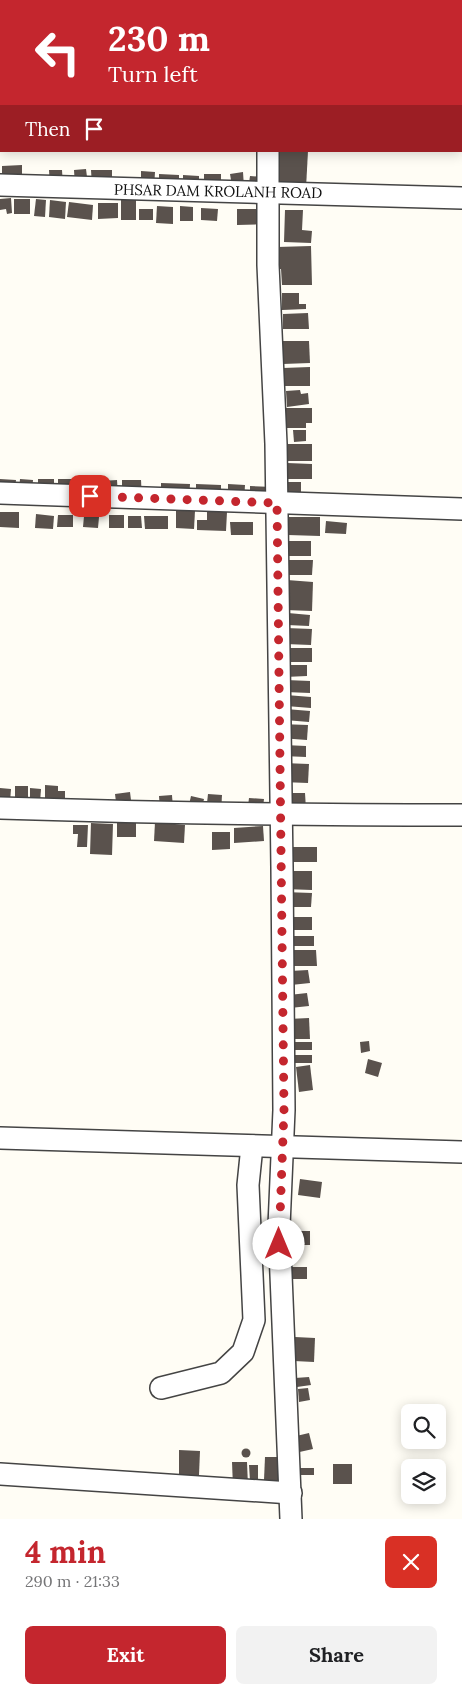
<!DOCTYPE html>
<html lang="en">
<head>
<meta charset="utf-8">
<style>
  :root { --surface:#fff; --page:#f2f2f2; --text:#202124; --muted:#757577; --accent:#c4262e }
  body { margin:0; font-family:Lora,serif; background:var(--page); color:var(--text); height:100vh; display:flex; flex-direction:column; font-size:19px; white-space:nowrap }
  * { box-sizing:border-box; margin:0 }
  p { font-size:16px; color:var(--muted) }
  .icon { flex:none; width:28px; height:28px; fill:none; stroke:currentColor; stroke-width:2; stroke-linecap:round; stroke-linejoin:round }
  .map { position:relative; height:1519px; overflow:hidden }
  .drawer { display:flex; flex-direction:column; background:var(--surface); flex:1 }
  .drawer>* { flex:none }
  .top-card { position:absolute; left:0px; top:0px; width:462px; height:152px; box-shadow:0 2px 12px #0003; background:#c4262e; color:#fff; overflow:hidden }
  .fabs { position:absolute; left:401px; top:1404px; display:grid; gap:10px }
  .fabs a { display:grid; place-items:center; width:45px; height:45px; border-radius:8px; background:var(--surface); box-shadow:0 2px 12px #0003; font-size:25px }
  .pin { position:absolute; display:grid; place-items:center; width:42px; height:42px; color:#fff; margin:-21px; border-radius:10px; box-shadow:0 2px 8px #0006 }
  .me { position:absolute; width:55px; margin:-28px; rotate:0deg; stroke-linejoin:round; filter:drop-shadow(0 0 4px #0008) }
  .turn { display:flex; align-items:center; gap:18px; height:105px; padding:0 25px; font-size:22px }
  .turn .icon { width:65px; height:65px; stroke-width:2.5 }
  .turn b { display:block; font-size:35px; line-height:42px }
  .then { display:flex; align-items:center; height:48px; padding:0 25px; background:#0003; gap:10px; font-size:19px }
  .round { display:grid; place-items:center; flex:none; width:52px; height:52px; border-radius:8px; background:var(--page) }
  .head { display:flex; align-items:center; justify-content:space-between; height:85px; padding:0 25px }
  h1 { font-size:30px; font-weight:700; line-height:38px; color:var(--accent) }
  .button { display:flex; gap:10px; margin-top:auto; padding:10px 25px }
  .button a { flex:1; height:58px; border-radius:8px; background:var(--accent); color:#fff; font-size:20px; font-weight:700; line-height:58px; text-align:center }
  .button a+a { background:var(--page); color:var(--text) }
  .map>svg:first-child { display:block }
</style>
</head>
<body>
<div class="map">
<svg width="462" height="1519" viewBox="0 0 462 1519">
  <rect width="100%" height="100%" fill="#fffdf5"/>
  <g fill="#5a524d">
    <polygon points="279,151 308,151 306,188 277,186"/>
    <polygon points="22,165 22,180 2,181 2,166"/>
    <polygon points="86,169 88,185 75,186 74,170"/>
    <polygon points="49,170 62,170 63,185 50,186"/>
    <polygon points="91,170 112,170 112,185 92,186"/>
    <polygon points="141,171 155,172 154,189 132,187 133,177 141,177"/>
    <polygon points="243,172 244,187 223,181 231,180 230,174"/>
    <polygon points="159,174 179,175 179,188 159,188"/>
    <polygon points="204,174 221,174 221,189 204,190"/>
    <polygon points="183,175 199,176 199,190 183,189"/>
    <polygon points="250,176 263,177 248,190"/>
    <polygon points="11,198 12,213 7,214 6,209 0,210 0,199"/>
    <rect x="14" y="199" width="16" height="15"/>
    <polygon points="36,199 46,200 45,217 34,216"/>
    <polygon points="50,200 66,202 65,219 49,217"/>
    <rect x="121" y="200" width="15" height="20"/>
    <polygon points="69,202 93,205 92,220 67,217"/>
    <polygon points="98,203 118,203 118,218 98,219"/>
    <polygon points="157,206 173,207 173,224 156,223"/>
    <polygon points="180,206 193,207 193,221 180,221"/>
    <polygon points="201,208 218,209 217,221 201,220"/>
    <rect x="139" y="209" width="14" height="11"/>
    <polygon points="237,209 268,209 268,224 237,225"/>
    <polygon points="285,210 303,210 302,230 312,231 311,243 284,242"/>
    <polygon points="311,246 312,285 282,285 281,269 277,269 277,247"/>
    <polygon points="282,293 299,293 299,304 306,304 306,309 282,310"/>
    <polygon points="308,313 309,329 283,329 283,314"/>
    <polygon points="283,341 309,341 310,363 283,364"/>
    <polygon points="310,367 310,386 284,386 283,368"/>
    <polygon points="300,390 301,394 308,393 309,404 287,407 286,391"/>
    <polygon points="285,408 312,408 312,423 306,423 306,428 285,428"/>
    <polygon points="293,430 306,430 306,441 294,442"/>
    <rect x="286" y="444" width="26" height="17"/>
    <polygon points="287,463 312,464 312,479 287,479"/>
    <polygon points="0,479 16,480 14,496 0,495"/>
    <polygon points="20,479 33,480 32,491 19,491"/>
    <rect x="38" y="479" width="16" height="17"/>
    <rect x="58" y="479" width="15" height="19"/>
    <polygon points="117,480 118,498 101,498 100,481"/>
    <polygon points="122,480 141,480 142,499 122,499"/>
    <rect x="288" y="482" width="13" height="11"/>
    <polygon points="161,483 190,484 189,499 161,498"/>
    <polygon points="196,484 221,485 221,500 196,499"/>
    <polygon points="228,484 245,485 244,503 228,503"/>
    <polygon points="250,486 273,487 250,504"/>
    <polygon points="176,510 195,511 194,529 176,528"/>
    <polygon points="207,510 227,512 226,531 197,530 197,520 207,520"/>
    <polygon points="0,512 19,512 19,528 0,527"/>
    <polygon points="36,514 54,516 53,529 35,528"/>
    <polygon points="58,515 73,515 73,527 57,527"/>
    <rect x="109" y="515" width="15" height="13"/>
    <polygon points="84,516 99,517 98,528 83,527"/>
    <polygon points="128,516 141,516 142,528 128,528"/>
    <polygon points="144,516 168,516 168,529 145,529"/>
    <polygon points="288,517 320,517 320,536 288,535"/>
    <polygon points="326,521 347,523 346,534 325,533"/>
    <polygon points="230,522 253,522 253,535 231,535"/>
    <rect x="286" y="541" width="25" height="15"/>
    <polygon points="288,560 313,560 312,575 288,575"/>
    <polygon points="287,580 313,582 312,611 285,610"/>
    <polygon points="288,613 310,615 309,626 287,625"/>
    <polygon points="286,628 312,629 311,645 285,644"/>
    <rect x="284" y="648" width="28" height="14"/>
    <polygon points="284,665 307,665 307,676 285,677"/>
    <polygon points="286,680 310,681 310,693 285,692"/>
    <polygon points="286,695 311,697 311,708 286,706"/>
    <polygon points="286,709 310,711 309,722 285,720"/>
    <polygon points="280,724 308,725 307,740 280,738"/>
    <polygon points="284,745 306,746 306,757 283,756"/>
    <polygon points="283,763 309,764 308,783 282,782"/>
    <polygon points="45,785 58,786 58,791 65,791 65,805 45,805"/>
    <rect x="15" y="786" width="13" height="15"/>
    <polygon points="0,788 11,789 10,802 0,802"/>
    <polygon points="30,788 41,789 40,803 30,802"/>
    <polygon points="130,792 132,808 117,810 115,794"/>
    <polygon points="286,793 305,793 306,810 287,810"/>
    <polygon points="208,794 222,795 221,813 206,812"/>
    <polygon points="172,795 173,809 160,810 159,796"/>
    <polygon points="191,796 204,799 201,812 188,809"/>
    <polygon points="249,798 264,799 262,815 247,814"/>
    <rect x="117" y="822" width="19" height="15"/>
    <polygon points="155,822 185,825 184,843 154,841"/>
    <polygon points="91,823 113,824 112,855 90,854"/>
    <polygon points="73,825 88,825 87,847 77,847 78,834 73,834"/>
    <polygon points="263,826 264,841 234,843 234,828"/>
    <polygon points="212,832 230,832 230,849 212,850"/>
    <rect x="286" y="847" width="31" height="15"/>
    <polygon points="284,871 312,871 312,890 284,889"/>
    <polygon points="284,892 312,893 311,907 284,907"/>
    <polygon points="292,917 312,917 312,930 291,930"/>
    <rect x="291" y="936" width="23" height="10"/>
    <polygon points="288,950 316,950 317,966 288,966"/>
    <polygon points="308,970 310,983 291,985 290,971"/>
    <polygon points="307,993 309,1006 290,1008 289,995"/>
    <polygon points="309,1018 310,1039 288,1039 288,1019"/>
    <polygon points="369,1041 370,1051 361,1053 360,1042"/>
    <rect x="294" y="1042" width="18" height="8"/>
    <rect x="295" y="1055" width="17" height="8"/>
    <polygon points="368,1059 382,1063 378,1077 365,1073"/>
    <polygon points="310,1065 313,1090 299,1092 296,1067"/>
    <polygon points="300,1179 322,1182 320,1198 298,1195"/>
    <polygon points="284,1231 310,1231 310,1245 285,1245"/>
    <polygon points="286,1267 307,1267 307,1279 287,1279"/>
    <polygon points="295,1337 315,1338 314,1362 294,1361"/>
    <polygon points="309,1377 311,1385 297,1387 295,1378"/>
    <polygon points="308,1388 310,1400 299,1402 298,1389"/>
    <polygon points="309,1433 313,1449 295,1453 292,1437"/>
    <circle cx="246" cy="1453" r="4.5"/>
    <polygon points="179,1450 200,1451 199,1475 179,1475"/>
    <polygon points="265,1457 283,1457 282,1480 264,1480"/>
    <polygon points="232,1462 247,1462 248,1486 233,1487"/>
    <rect x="333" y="1464" width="19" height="20"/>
    <polygon points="249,1465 258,1465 258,1480 250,1481"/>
    <rect x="297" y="1468" width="17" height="7"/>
  </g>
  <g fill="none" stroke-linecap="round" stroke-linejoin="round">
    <g stroke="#444" stroke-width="24">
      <g id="minor">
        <polyline points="270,1 270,0"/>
        <polyline points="268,151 268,265 276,444 282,867 284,1110 279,1226 291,1519"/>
        <polyline points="0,185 462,198"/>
        <polyline points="0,493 462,509"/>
        <path d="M0,808C154,813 308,815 462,815"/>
        <polyline points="0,1138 462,1152"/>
        <polyline points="161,1388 221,1373 243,1352 254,1320 248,1185 252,1146"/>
        <polyline points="0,1474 291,1493"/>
      </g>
    </g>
    <use href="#minor" stroke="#fff" stroke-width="21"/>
  </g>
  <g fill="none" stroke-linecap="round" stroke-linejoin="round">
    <polyline stroke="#c4262e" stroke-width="9" stroke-dasharray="0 16.2" points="90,496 277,503 284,1110 279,1244"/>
  </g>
  <g text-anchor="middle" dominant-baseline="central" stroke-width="5" stroke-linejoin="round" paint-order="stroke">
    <g font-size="15" fill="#111" stroke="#fff">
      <text transform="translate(218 191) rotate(1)">PHSAR DAM KROLANH ROAD</text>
    </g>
  </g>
</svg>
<div class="fabs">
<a><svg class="icon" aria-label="search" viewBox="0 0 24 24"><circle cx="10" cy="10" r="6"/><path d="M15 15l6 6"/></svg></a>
<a><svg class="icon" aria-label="layers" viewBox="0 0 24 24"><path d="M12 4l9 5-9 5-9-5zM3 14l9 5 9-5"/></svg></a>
</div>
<div class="pin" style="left:90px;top:496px;background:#d93025"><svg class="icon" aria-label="arrive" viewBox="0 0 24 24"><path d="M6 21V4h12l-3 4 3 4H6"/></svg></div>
<svg class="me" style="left:279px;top:1244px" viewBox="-20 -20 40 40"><circle r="19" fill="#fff"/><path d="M0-13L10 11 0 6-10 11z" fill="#c4262e"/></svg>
<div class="top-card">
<div class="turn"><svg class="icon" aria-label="left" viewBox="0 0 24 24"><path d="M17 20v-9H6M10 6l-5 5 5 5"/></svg><div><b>230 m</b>Turn left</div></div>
<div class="then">Then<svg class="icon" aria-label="arrive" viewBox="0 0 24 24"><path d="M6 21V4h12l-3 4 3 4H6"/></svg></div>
</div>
</div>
<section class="drawer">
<div class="head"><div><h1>4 min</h1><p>290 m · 21:33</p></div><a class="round" style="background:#d93025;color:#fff"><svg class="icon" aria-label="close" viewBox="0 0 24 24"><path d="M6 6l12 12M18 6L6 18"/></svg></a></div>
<div class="button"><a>Exit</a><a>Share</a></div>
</section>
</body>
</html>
